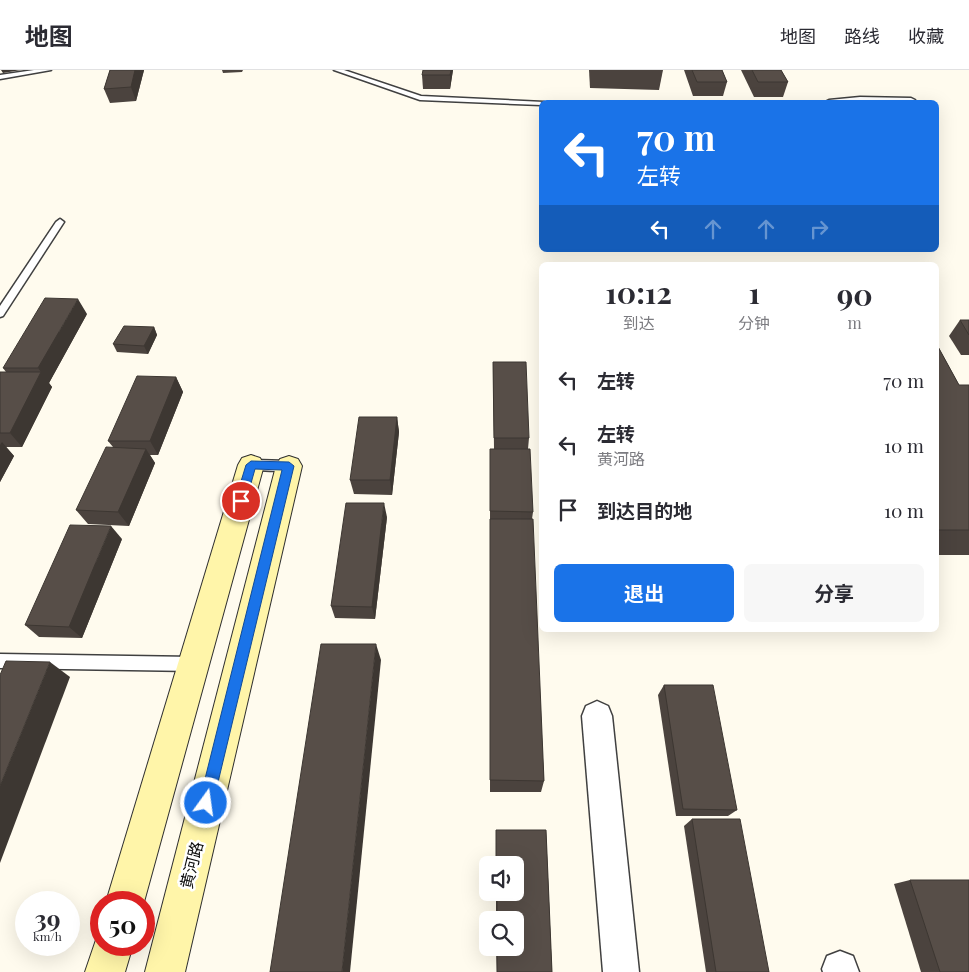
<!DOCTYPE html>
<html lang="zh">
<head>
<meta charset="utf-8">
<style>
  :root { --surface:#fff; --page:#f7f7f7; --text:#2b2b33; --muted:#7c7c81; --line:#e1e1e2; --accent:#1a73e8 }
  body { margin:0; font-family:"Playfair Display","Noto Sans SC",serif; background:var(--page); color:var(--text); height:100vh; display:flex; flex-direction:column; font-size:19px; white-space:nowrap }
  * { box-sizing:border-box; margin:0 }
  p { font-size:16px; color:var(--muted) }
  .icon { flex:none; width:28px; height:28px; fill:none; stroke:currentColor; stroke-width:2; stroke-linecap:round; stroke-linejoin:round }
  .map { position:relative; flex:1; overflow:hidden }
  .panel { position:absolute; left:539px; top:192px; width:400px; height:370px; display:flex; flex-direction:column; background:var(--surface); border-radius:8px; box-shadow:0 5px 20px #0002 }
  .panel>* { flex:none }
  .hud { position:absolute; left:539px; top:30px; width:400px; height:152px; border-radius:8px; box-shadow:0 5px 20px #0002; background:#1a73e8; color:#fff; overflow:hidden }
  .tools { position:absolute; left:479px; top:786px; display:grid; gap:10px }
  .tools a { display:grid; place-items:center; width:45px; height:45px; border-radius:8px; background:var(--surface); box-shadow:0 5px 20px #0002; font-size:25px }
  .speed { position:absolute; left:15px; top:821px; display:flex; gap:10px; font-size:25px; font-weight:700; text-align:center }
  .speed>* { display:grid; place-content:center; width:65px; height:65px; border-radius:50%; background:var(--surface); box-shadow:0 5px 20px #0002; line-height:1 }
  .speed small { font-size:12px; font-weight:400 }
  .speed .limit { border:8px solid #d22; background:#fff; color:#111 }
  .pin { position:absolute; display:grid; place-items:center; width:42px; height:42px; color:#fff; margin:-21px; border:2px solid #fff; border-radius:50%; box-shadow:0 1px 5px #0007 }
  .me { position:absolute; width:55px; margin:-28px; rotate:14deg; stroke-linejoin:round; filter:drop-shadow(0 0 4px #0008) }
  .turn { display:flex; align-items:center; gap:18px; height:105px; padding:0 15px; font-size:22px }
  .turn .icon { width:65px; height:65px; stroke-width:2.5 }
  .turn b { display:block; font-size:35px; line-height:42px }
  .lanes { display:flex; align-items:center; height:48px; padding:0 15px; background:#0003; justify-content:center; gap:25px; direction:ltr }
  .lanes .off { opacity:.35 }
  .eta { display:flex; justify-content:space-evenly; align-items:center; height:85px; text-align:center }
  .eta b { font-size:30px; font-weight:700; line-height:35px }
  .cta { display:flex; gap:10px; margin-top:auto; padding:10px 15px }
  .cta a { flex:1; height:58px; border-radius:8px; background:var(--accent); color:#fff; font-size:20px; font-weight:700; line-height:58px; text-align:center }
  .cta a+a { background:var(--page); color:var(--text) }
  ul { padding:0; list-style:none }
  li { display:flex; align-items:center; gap:15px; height:65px; padding:0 15px }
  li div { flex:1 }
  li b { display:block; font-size:19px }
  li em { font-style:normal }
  header { display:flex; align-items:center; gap:30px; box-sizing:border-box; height:70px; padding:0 25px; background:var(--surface); border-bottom:1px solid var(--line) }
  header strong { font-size:24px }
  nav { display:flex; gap:28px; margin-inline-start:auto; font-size:18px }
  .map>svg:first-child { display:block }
</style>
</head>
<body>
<header>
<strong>地图</strong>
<nav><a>地图</a><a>路线</a><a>收藏</a></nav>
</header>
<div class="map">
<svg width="969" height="902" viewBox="0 0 969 902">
  <rect width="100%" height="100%" fill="#fffbee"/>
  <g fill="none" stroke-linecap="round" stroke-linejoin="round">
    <g stroke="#404040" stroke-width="3">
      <g id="service">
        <polygon points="34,0 51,0 0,9 0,5"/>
        <polygon points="334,0 344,0 421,26 544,32 541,32 541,35 420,30"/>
        <polygon points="860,27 911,28 915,30 911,32 825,32 829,30"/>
        <polygon points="60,149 64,152 3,246 0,247 0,236 56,152"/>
        <path d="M251,390L289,391L295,396C290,403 250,402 245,395Z"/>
        <polygon points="0,584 194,587 199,589 201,594 199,599 194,601 0,598"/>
      </g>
    </g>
    <g stroke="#404040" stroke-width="3">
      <g id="minor">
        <polygon points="597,631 608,636 612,646 639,902 603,902 582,646 586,636"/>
        <polygon points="840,881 853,886 859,902 823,902 822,899 827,886"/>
      </g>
    </g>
    <g stroke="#2f2f2f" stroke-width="2">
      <g id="secondary">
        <polygon points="251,385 260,388 264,395 144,832 106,832 238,395 242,388"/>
        <polygon points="289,386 298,389 302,396 185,902 145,902 276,396 280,389"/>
        <polygon points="101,860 101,875 133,875 125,902 85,902 99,861"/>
      </g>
    </g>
    <use href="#service" fill="#fff" fill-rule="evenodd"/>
    <use href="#minor" fill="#fff" fill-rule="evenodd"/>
    <use href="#secondary" fill="#fff5a9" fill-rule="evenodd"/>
  </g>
  <g fill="#4b433e">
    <polygon points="110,0 144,0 136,31 110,33 104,19"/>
    <polygon points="222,0 243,0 242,2 223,3"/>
    <polygon points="453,0 450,19 423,19 422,5"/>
    <polygon points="589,0 663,0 659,20 590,18"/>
    <polygon points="684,0 722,0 727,12 723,26 693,26"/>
    <polygon points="741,0 781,0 788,12 783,27 754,27"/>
    <polygon points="87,244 49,313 52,317 22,377 6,377 14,386 0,412 0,302 6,302 3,298"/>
    <polygon points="960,250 969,250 969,285 961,285 949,266"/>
    <polygon points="154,257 157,265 148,284 117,282 113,274"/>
    <polygon points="936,273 959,315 969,315 969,485 936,485"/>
    <polygon points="493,292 529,368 528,379 533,442 532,449 544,711 541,722 490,722 490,379 494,379"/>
    <polygon points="176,307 183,322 158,385 150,385 155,393 129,456 88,454 76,440 113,377 108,371"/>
    <polygon points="397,347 399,362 392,425 354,424 350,410"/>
    <polygon points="387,447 375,549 335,548 331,536"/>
    <polygon points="122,469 82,568 39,567 25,555"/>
    <polygon points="664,615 737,740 728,746 676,746 658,625"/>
    <polygon points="692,749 769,902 706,902 684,756"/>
    <polygon points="496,760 546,760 552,902 497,902 496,878 515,878 515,850 496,850 496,822 515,822 515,795 496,795"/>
    <polygon points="910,810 969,902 921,902 894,814"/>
  </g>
  <g fill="#3d3732">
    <polygon points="1,0 21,0 3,3"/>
    <polygon points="135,0 144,0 136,31 131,17"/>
    <polygon points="451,0 453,0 450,19 450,5"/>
    <polygon points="78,229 87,244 49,313 52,317 22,377 10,363 41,302 38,298"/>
    <polygon points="154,257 157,265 148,284 144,276"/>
    <polygon points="176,307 183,322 158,385 150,371"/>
    <polygon points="397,347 399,362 392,425 390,410"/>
    <polygon points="2,372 14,386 0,412 0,375"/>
    <polygon points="146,379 155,393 129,456 118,442"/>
    <polygon points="384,433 387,447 375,549 372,537"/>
    <polygon points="111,456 122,469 82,568 69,557"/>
    <polygon points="376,574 381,590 350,902 342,902"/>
    <polygon points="50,592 70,607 0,793 0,716"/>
  </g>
  <g fill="#574e48" stroke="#3d3732">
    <polygon points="110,0 135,0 131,17 104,19"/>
    <polygon points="423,0 451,0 450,5 422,5"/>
    <polygon points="692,0 722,0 727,12 697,12"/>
    <polygon points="752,0 781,0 788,12 758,12"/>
    <polygon points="45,228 78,229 38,298 3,298"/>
    <polygon points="960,250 969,250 969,265"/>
    <polygon points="124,256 154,257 144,276 113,274"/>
    <polygon points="936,273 959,315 969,315 969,460 936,460"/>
    <polygon points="493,292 526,292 529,368 494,368"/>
    <polygon points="0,302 41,302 10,363 0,363"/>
    <polygon points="137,306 176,307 150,371 108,371"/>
    <polygon points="359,347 397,347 390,410 350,410"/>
    <polygon points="106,377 146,379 118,442 76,440"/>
    <polygon points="490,379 530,379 533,442 490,441"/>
    <polygon points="346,433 384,433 372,537 331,536"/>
    <polygon points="490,449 533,449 544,711 490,710"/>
    <polygon points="70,455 111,456 69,557 25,555"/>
    <polygon points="321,574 376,574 342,902 270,902"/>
    <polygon points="6,591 50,592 0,716 0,605"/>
    <polygon points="664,615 713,615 737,740 683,739"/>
    <polygon points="692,749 740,749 769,902 716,902"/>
    <polygon points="496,760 546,760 552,902 497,902 497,878 515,878 515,850 497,850 497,822 515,822 515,795 496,795"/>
    <polygon points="910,810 969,810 969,902 940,902"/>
  </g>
  <polygon fill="#1a73e8" stroke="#114b97" points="251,391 289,392 294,396 213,733 211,739 206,741 201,739 199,733 282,400 255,399 246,431 241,436 235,431 246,395"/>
  <g text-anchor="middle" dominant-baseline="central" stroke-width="5" stroke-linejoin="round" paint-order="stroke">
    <g font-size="16" fill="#0d0d0d" stroke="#fff">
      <text transform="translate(191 795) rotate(-76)">黄河路</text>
    </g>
  </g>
</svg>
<div class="tools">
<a><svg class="icon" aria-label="sound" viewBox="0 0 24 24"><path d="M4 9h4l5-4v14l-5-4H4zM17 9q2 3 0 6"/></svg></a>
<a><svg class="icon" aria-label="search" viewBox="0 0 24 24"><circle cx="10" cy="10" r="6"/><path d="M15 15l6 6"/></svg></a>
</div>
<div class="speed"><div>39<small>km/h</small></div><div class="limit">50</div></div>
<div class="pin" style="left:241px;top:431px;background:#d93025"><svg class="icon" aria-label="arrive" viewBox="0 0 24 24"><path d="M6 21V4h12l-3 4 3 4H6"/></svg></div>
<svg class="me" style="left:206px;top:733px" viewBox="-20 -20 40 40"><circle r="17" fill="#1a73e8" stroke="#fff" stroke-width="3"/><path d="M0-11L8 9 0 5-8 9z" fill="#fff"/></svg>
<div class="hud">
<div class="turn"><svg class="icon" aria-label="left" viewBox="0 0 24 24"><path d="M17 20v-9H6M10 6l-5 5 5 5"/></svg><div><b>70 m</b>左转</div></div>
<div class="lanes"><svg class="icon" aria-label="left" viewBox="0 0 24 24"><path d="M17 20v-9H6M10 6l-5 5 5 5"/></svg><svg class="icon off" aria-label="ahead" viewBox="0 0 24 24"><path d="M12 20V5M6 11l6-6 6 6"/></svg><svg class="icon off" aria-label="ahead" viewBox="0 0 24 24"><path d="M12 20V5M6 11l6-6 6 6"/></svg><svg class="icon off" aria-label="right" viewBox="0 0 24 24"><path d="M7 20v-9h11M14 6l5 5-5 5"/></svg></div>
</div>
<section class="panel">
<div class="eta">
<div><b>10:12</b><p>到达</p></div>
<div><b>1</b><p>分钟</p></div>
<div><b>90</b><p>m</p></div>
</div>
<ul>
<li><svg class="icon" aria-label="left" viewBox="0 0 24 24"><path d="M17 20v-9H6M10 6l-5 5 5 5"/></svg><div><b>左转</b></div><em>70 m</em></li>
<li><svg class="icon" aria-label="left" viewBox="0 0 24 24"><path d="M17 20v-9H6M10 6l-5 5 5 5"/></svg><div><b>左转</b><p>黄河路</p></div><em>10 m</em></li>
<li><svg class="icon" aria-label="arrive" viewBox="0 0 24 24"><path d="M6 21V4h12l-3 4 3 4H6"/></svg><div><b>到达目的地</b></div><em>10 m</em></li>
</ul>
<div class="cta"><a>退出</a><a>分享</a></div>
</section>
</div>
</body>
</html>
